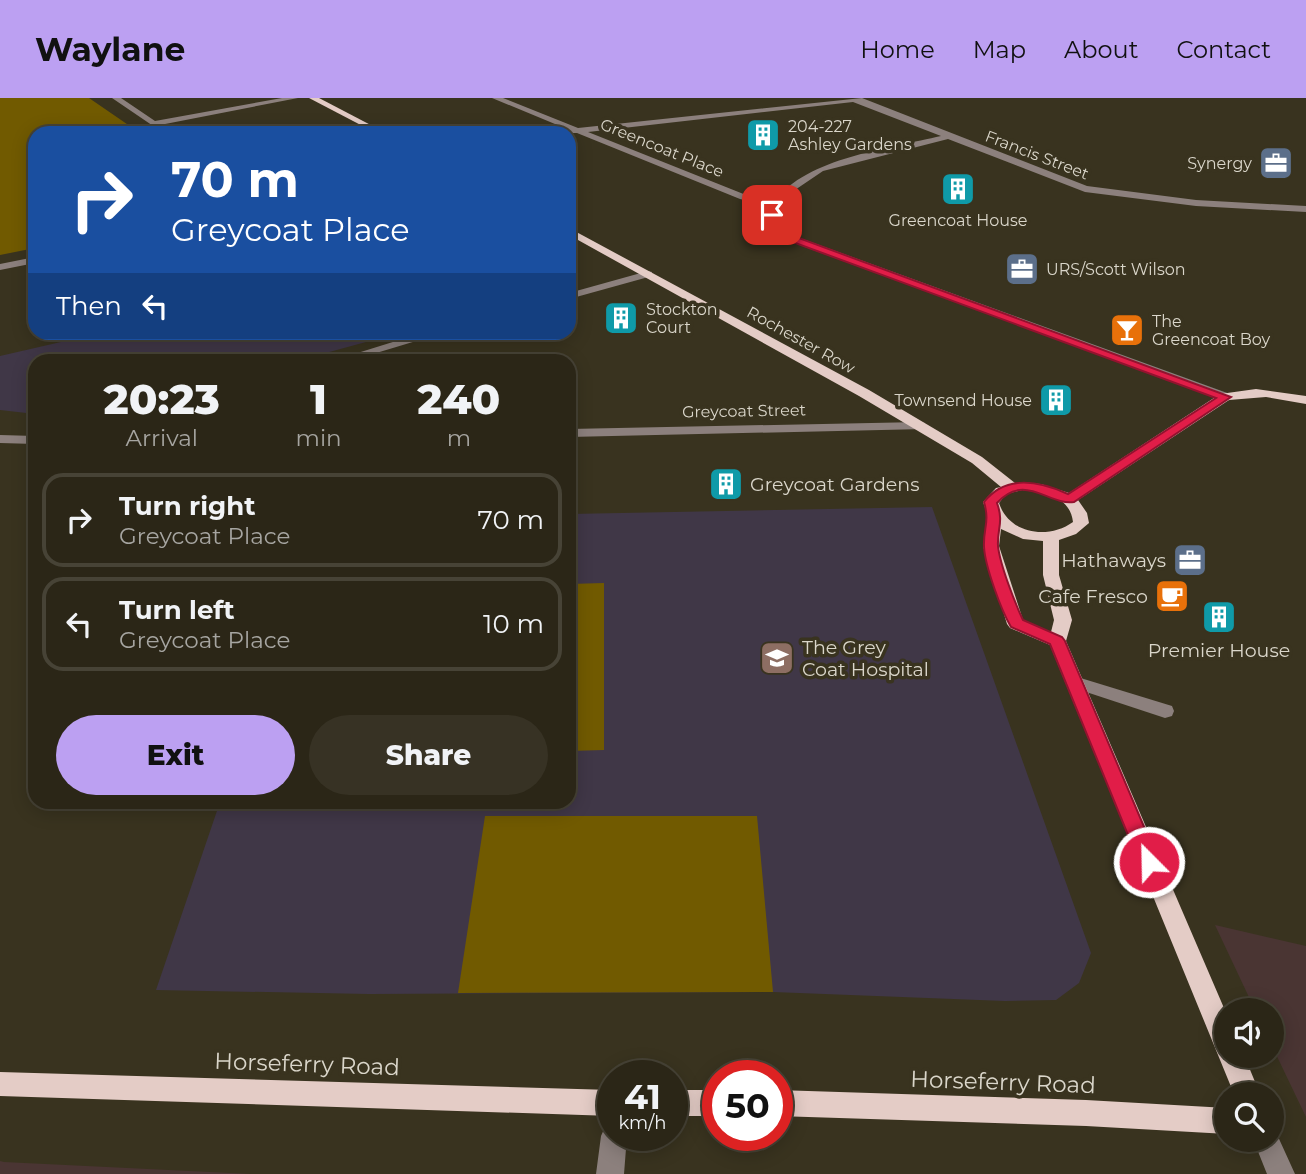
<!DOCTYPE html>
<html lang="en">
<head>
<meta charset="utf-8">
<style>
  :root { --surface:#2b2617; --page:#373224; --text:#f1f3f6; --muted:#a6a5a1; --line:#474336; --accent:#bca0f2 }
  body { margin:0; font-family:Montserrat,sans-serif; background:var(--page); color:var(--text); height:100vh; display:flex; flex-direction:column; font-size:26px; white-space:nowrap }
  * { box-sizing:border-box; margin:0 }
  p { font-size:23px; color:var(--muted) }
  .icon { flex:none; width:38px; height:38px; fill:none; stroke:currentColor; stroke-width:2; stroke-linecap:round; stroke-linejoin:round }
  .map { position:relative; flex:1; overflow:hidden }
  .drawer { position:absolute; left:28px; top:256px; width:548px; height:455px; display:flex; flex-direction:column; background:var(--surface); border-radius:21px; box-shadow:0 4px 18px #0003,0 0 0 2px var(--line) }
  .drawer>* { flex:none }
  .banner { position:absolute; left:28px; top:28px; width:548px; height:214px; border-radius:21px; box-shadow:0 4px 18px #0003,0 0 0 2px var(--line); background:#1a4fa0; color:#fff; overflow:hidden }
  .controls { position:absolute; left:1214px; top:900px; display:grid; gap:14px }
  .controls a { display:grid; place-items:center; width:70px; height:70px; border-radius:50%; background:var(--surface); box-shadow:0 4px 18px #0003,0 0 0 2px var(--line); font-size:35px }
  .speed { position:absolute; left:597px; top:962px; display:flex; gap:14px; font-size:35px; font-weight:700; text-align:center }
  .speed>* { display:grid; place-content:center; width:91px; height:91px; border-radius:50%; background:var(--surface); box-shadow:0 4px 18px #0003,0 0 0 2px var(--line); line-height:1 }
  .speed small { font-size:18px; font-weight:400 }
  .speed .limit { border:10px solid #d22; background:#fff; color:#111 }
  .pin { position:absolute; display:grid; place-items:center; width:60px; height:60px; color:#fff; margin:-30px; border-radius:14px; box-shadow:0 4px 10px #0006 }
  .me { position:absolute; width:77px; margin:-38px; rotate:337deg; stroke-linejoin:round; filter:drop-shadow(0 0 5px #0008) }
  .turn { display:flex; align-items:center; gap:24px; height:147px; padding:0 28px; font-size:32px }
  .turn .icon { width:91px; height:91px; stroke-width:2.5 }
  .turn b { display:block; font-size:49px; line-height:60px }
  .then { display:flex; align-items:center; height:66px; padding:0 28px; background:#0003; gap:14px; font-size:26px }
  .eta { display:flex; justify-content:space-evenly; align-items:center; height:119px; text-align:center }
  .eta b { font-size:42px; font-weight:800; line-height:49px }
  .primary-button { display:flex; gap:14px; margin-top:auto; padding:14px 28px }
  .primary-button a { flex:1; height:80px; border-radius:42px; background:var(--accent); color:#111; font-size:28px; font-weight:800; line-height:80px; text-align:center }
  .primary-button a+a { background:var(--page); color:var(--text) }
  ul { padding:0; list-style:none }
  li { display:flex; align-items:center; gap:21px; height:94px; margin:0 14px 10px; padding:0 14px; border:4px solid var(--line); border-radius:21px }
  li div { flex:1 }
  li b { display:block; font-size:26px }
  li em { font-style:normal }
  header { display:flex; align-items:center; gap:42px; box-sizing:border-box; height:98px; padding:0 35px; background:var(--accent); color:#111 }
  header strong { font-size:33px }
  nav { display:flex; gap:38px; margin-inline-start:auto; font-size:24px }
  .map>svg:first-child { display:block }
</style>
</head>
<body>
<header>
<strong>Waylane</strong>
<nav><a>Home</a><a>Map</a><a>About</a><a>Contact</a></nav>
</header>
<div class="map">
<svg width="1306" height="1076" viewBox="0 0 1306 1076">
  <rect width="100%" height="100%" fill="#39331f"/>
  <g fill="#4a3533">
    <polygon points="1215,827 1306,848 1306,1019 1272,948 1272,912 1255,912"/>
    <polygon points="0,1063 4,1064 251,1076 0,1076"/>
  </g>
  <g fill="#403747">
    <polygon points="100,235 399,235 300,262 35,262 35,316 0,312 0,258"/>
    <polygon points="932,409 1091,855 1079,885 1056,902 1005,903 773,894 369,896 156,892 220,704 569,704 569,416"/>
  </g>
  <g fill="#715a00">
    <polygon points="0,0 89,0 140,35 35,35 35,150 0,157"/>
    <polygon points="604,485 604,652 569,653 569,486"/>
    <polygon points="485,718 757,718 773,894 458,895"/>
  </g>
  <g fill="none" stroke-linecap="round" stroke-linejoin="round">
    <g fill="#8c807d" fill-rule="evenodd">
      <polygon points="112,0 121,0 155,23 282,0 298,0 160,27 166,32 162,34"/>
      <path d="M492,0H503L578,30L862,0L1087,88L1196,102L1306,108V114L1196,108L1085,94L948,41L823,73L789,96L778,112L779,127L786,135L1230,296V302L1225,303L778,139C771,130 763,119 771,108L740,101L577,35H553L567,31ZM853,4L941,38C891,50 806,60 775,103L746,97L588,34Z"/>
      <polygon points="35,159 35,165 0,172 0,166"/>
      <polygon points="648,173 652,174 652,178 569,201 569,195"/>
      <polygon points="425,234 446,234 353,262 335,262"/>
      <polygon points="920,324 925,325 925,331 569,339 569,331"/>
      <polygon points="0,337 35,338 35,346 0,345"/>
      <polygon points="1074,578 1172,608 1174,613 1172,618 1165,620 1068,588 1065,584 1068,580"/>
      <polygon points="612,1025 612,1038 627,1038 624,1076 596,1076 601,1038 605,1029"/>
      <polygon points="1272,1030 1275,1032 1295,1076 1267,1076 1253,1041 1272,1041"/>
    </g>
    <g fill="#e4ccc6" fill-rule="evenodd">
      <polygon points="309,0 319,0 386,35 376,35"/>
      <path d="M569,130L869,292L982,359L1015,385L1041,386L1069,395L1220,296L1256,291L1306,298V306L1266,299L1229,302L1078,402L1087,415L1089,425L1076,436L1059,442V477L1072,522L1066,543L1227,917V957H1244L1260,996H1234L1050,547L1010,530L1007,526L983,448L988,418L983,404L996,390L1001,389L972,365L859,298L569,137ZM1022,392C1044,394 1070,398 1073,424C1048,442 1009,436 999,405L1006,396ZM1001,431L1023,441L1043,443V477L1054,522L1051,534L1023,522L999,448Z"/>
      <polygon points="0,974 612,992 612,1018 0,998"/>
      <rect x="672" y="992" width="46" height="26"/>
      <polygon points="777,992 1086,1002 1227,1010 1227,1036 1086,1028 777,1018"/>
    </g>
  </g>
  <path fill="#e11d48" stroke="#92132f" stroke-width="2" d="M772,114L776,117L778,127L785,135L1231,299L1074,404C1049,408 1025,374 997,405C1004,424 997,431 998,448C1000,467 1015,505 1023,522L1062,539L1065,543L1159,764L1156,769L1149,772L1142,769L1139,764L1050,546L1011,529C1001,512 985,468 984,449C983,430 990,425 984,404C1006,376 1039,383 1068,396L1216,300L779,139L769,127L768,117Z"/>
  <defs>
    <g id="building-square" transform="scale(1.75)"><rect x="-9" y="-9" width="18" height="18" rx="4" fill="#0f9aa8" stroke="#39331f"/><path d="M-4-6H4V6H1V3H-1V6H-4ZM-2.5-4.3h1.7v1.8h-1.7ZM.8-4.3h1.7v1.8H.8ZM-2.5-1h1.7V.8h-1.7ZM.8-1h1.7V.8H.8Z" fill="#fff"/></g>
    <g id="office-square" transform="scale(1.75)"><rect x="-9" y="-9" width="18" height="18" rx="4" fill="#5c6f8a" stroke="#39331f"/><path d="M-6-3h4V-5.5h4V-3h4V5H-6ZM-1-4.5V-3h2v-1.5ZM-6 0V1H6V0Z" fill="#fff"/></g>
    <g id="bar-square" transform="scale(1.75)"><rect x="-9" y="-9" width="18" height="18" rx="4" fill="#e8710a" stroke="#39331f"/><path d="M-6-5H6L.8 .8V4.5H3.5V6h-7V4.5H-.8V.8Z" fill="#fff"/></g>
    <g id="cafe-square" transform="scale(1.75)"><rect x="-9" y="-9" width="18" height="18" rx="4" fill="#e8710a" stroke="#39331f"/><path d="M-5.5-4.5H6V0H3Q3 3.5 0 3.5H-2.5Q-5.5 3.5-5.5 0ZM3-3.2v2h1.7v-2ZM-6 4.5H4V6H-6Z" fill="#fff"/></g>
    <g id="school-square" transform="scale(1.75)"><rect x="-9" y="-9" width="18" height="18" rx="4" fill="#8d6e63" stroke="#39331f"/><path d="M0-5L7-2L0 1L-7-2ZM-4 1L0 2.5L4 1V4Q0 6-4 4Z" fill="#fff"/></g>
  </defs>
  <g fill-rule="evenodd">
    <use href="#building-square" x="763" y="37"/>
    <use href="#office-square" x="1276" y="65"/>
    <use href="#building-square" x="958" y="91"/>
    <use href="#office-square" x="1022" y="171"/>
    <use href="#building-square" x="621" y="220"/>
    <use href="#bar-square" x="1127" y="232"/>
    <use href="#building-square" x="1056" y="302"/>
    <use href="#building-square" x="726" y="386"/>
    <use href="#office-square" x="1190" y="462"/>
    <use href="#cafe-square" x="1172" y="498"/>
    <use href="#building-square" x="1219" y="519"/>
    <use href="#school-square" x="777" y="560"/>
  </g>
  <g text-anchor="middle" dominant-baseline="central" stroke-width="7" stroke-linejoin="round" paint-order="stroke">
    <g font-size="16" fill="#dad6ca" stroke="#39331f" text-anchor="start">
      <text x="788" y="28">204-227<tspan x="788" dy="18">Ashley Gardens</tspan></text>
      <text x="1252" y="65" text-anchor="end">Synergy</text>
      <text x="958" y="122" text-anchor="middle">Greencoat House</text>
      <text x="1046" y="171">URS/Scott Wilson</text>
      <text x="646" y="211">Stockton<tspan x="646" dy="18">Court</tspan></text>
      <text x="1152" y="223">The<tspan x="1152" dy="18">Greencoat Boy</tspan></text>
      <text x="1032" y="302" text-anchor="end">Townsend House</text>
    </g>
    <g font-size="16" fill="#dad6ca" stroke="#39331f">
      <text transform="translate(662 50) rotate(22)">Greencoat Place</text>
      <text transform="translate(1037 57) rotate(21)">Francis Street</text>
      <text transform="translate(801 242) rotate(29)">Rochester Row</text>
      <text transform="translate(744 313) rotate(-1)">Greycoat Street</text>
    </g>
    <g font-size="19" fill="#dad6ca" stroke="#39331f" text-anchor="start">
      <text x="750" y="386">Greycoat Gardens</text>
      <text x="1166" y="462" text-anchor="end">Hathaways</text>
      <text x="1148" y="498" text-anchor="end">Cafe Fresco</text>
      <text x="802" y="549">The Grey<tspan x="802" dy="22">Coat Hospital</tspan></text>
      <text x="1219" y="552" text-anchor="middle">Premier House</text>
    </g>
    <g font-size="23" fill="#dad6ca" stroke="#39331f">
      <text transform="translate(307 966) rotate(2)">Horseferry Road</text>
      <text transform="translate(1003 984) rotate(2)">Horseferry Road</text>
    </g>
  </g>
</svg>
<div class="controls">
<a><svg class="icon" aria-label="sound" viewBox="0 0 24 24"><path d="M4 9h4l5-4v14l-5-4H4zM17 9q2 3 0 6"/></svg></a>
<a><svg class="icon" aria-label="search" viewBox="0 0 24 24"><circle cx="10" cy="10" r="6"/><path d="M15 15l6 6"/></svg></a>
</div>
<div class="speed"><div>41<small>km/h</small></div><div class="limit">50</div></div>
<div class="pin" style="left:772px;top:117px;background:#d93025"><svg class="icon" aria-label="arrive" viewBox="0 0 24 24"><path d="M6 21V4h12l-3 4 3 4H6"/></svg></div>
<svg class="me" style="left:1149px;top:764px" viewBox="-20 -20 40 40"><circle r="17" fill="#e11d48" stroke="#fff" stroke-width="3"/><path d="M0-11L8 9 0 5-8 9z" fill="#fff"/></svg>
<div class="banner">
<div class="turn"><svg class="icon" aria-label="right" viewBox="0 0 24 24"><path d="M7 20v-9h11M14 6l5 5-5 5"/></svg><div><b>70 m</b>Greycoat Place</div></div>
<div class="then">Then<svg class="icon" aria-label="left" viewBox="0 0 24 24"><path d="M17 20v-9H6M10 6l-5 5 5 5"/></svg></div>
</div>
<section class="drawer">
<div class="eta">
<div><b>20:23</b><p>Arrival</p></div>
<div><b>1</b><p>min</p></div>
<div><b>240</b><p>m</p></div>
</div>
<ul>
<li><svg class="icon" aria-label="right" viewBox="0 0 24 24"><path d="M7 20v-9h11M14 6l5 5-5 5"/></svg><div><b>Turn right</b><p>Greycoat Place</p></div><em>70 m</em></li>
<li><svg class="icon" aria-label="left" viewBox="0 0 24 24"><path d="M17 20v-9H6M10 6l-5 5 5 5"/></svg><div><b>Turn left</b><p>Greycoat Place</p></div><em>10 m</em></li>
</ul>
<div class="primary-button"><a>Exit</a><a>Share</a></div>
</section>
</div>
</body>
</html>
